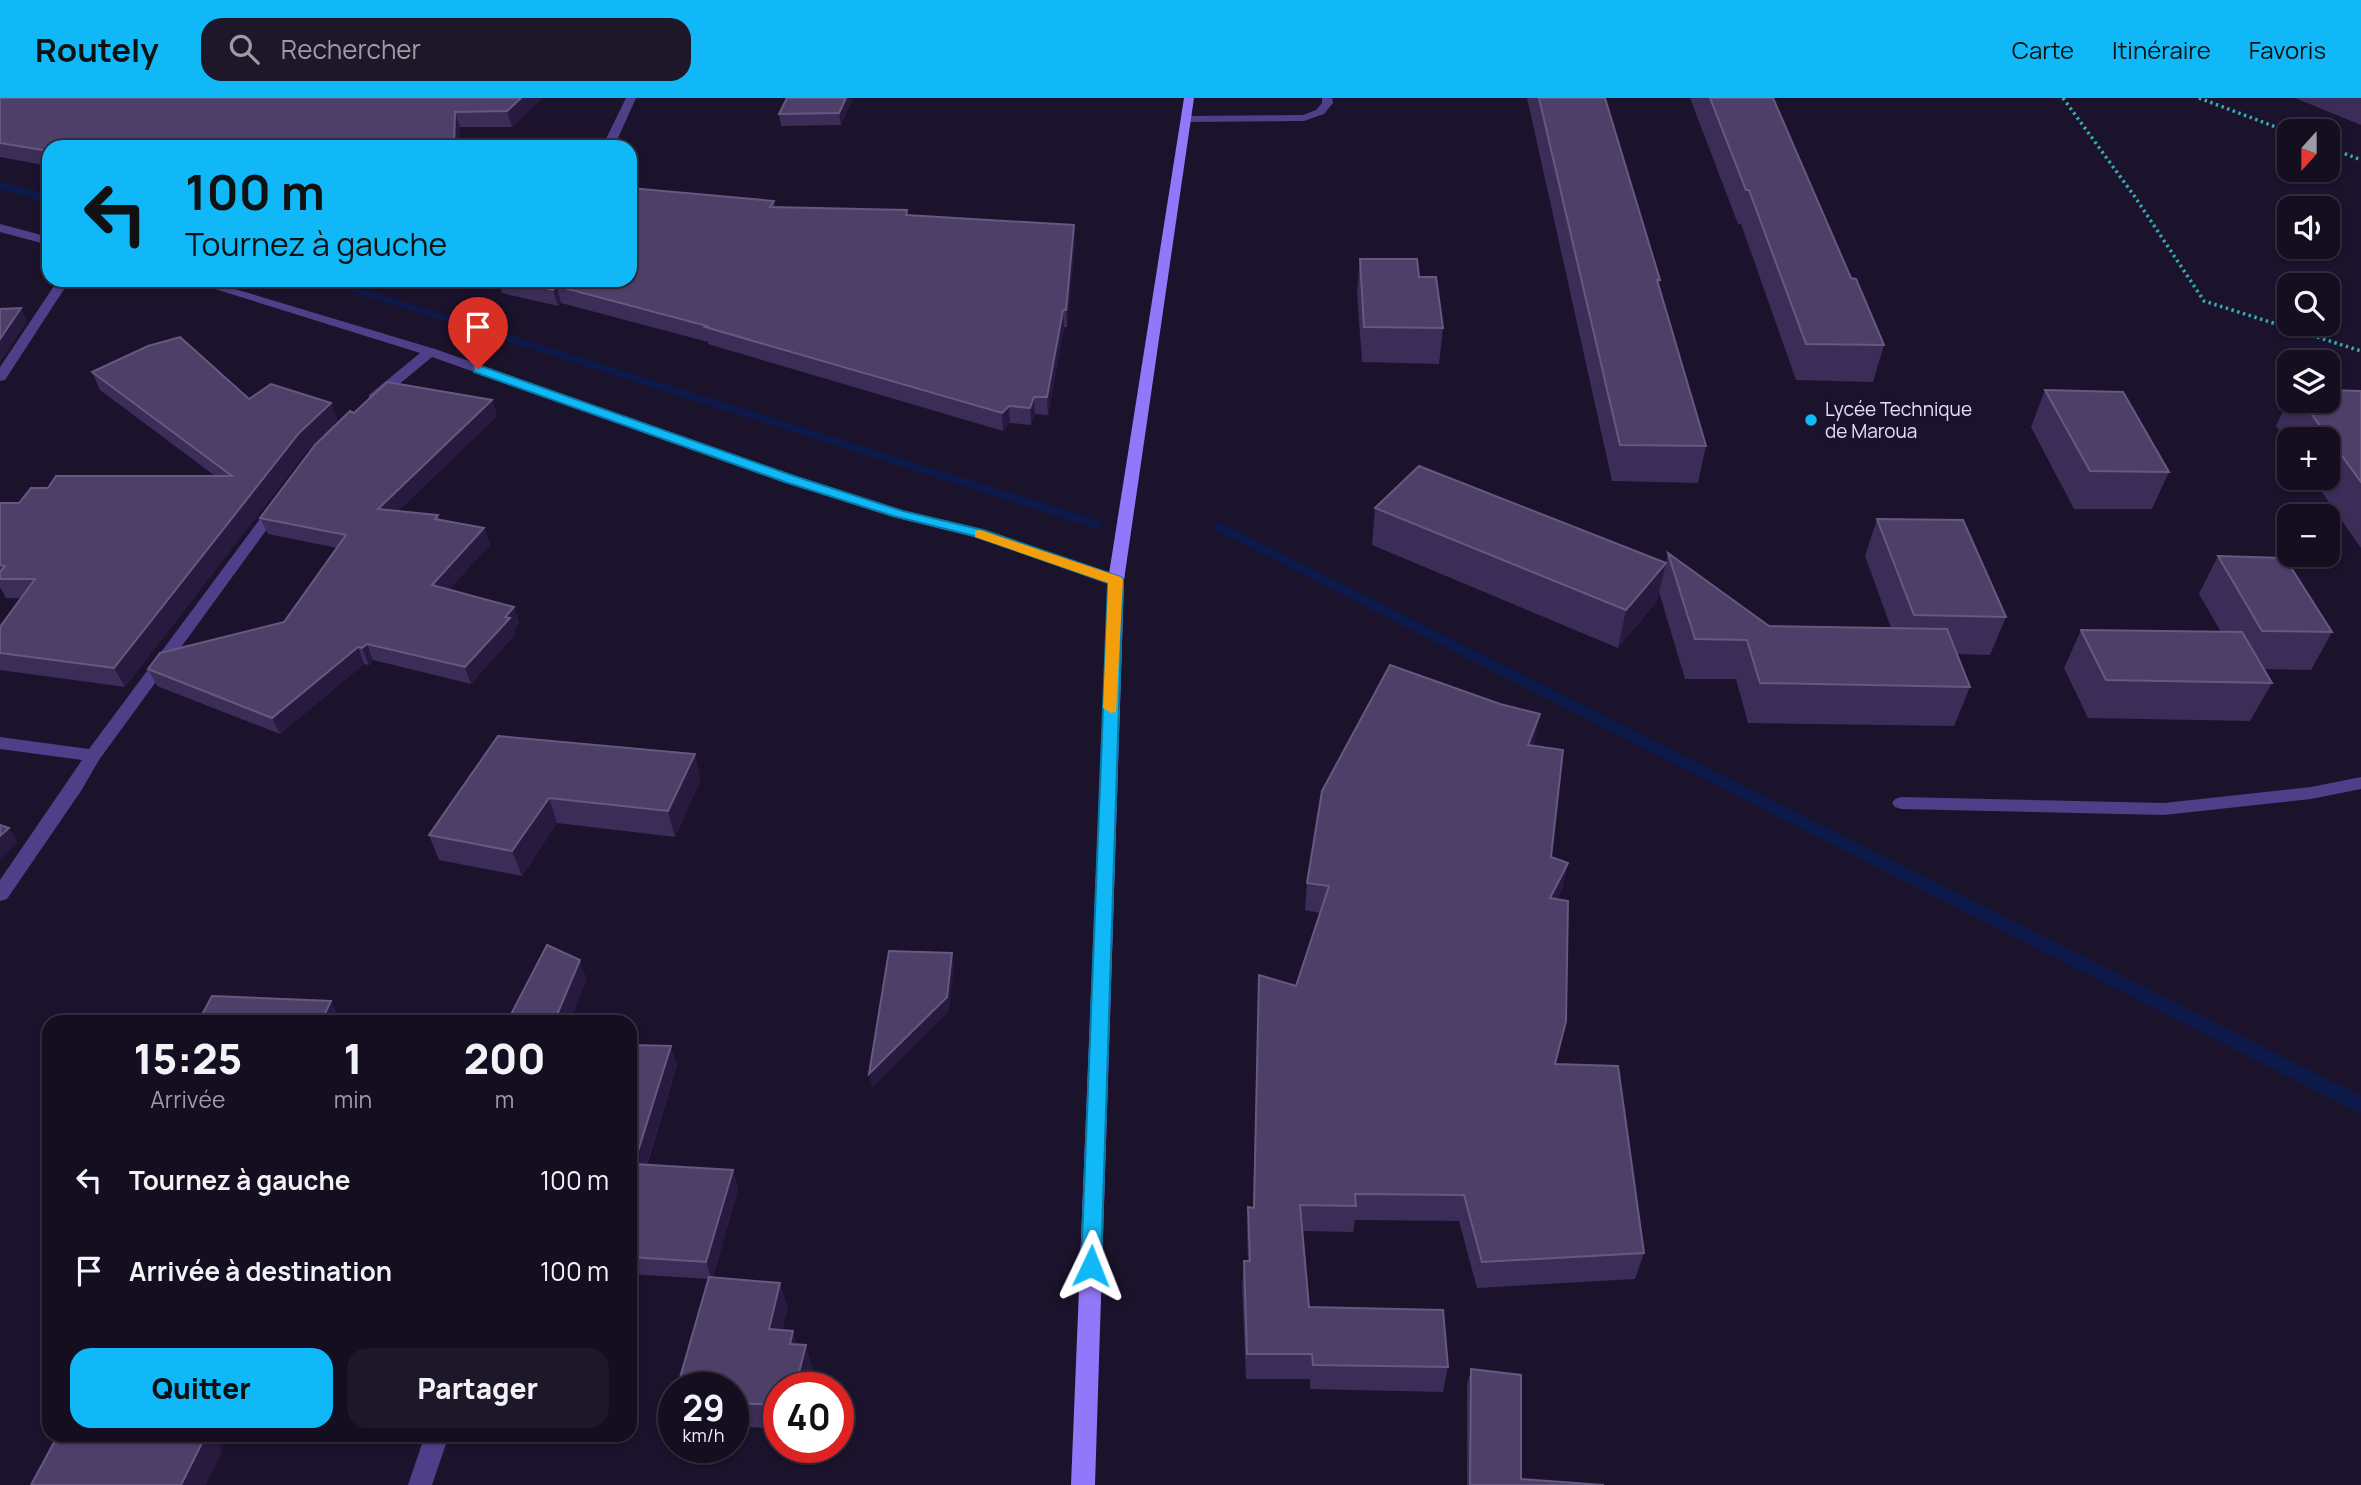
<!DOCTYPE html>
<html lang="fr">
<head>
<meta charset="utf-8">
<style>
  :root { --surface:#140e20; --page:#1d1729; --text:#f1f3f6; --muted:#9d9ca5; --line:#332e3e; --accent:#10b8f7 }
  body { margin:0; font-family:Manrope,sans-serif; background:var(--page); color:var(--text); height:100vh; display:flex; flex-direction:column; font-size:26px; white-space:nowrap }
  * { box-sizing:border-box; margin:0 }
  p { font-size:23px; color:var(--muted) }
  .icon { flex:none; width:38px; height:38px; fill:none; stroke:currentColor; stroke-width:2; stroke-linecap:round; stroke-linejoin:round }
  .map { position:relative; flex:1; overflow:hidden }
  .details { position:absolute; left:42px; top:917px; width:595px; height:427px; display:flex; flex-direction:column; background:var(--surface); border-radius:21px; box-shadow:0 2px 5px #0004,0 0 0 2px var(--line) }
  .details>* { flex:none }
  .guide { position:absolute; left:42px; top:42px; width:595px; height:147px; border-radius:21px; box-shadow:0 2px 5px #0004,0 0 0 2px var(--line); background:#10b8f7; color:#111; overflow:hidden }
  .needle { width:46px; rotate:201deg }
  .buttons { position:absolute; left:2277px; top:21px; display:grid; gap:14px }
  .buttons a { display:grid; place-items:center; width:63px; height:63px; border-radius:14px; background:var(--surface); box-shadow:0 2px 5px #0004,0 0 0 2px var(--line); font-size:35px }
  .speed { position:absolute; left:658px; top:1274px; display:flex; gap:14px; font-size:35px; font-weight:700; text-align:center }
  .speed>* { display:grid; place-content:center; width:91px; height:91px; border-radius:50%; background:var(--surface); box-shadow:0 2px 5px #0004,0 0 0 2px var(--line); line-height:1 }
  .speed small { font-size:18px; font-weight:400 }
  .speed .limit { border:10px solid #d22; background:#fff; color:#111 }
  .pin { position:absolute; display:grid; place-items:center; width:60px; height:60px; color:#fff; margin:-72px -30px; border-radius:50% 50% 50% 0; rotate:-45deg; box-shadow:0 0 7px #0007 }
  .pin .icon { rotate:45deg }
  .me { position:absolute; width:77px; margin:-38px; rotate:2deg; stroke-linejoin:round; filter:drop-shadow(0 0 5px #0008) }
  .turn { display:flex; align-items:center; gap:24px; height:147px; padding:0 28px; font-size:32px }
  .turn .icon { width:91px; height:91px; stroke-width:2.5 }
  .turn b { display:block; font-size:49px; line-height:60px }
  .eta { display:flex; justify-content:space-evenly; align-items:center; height:119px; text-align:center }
  .eta b { font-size:42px; font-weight:800; line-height:49px }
  .primary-button { display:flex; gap:14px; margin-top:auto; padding:14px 28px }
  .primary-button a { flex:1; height:80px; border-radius:21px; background:var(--accent); color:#111; font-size:28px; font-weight:800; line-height:80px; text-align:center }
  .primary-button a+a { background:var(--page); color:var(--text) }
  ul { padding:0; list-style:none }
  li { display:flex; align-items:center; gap:21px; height:91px; padding:0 28px }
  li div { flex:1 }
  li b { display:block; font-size:26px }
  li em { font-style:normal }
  header { display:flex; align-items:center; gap:42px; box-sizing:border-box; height:98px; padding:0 35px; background:var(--accent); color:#111 }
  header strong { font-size:33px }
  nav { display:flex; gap:38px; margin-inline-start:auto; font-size:24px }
  .search { width:490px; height:63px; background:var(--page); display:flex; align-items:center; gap:18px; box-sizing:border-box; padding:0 24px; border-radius:21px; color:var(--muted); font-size:26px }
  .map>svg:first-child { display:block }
</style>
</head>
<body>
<header>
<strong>Routely</strong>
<div class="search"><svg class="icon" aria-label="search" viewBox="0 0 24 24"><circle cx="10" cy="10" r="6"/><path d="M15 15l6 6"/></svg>Rechercher</div>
<nav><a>Carte</a><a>Itinéraire</a><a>Favoris</a></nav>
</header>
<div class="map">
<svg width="2361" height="1387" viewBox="0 0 2361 1387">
  <rect width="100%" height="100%" fill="#1b122b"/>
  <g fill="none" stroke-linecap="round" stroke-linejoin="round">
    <g fill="#0d1949" fill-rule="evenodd">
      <polygon points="0,83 49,97 49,105 0,91"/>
      <polygon points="315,182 334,182 1101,423 1103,426 1096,431 1091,429"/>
      <polygon points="1220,424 2361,998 2361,1016 1215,432 1212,429"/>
    </g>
    <g stroke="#35abb9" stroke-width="3.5" stroke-dasharray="2.5 3.5" stroke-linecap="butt">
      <polyline points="2063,0 2135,99 2204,203 2361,253"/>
      <polyline points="2199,0 2289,34"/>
      <polyline points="2328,49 2361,62"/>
    </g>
    <g fill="#4e3f88" fill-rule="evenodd">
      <polygon points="626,0 636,0 614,49 602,49"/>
      <polygon points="1322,0 1332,0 1333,5 1324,16 1304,23 1187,24 1181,21 1187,18 1303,17 1316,12 1322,5"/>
      <polygon points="0,126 49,139 49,147 0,134"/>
      <polygon points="58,182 70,182 5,282 0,283 0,269"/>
      <polygon points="186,182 205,182 435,251 794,378 902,413 984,432 1121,479 1124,482 1116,487 1111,485 974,439 893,419 784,384 432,259 379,303 369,303 369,297 420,255"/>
      <polygon points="276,405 283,409 99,662 81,693 7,801 0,803 0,782 82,662 0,651 0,639 89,651 271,406"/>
      <polygon points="2361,679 2361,691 2311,701 2164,717 1901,711 1895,709 1892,705 1895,701 1901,699 2164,705 2311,689"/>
      <polygon points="425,1337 449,1337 432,1387 408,1387"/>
    </g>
    <polygon fill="#9178fa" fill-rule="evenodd" points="1184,0 1194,0 1124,482 1095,1387 1071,1387 1108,482"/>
  </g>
  <g fill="#3c2c58">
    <polygon points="0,0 542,0 512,29 460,29 459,49 49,49 49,68 0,59"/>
    <polygon points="787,0 853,0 841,27 781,28 779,16"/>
    <polygon points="1527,0 1605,0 1660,182 1659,188 1706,348 1698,385 1612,383"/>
    <polygon points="1690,0 1773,0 1851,180 1884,247 1873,284 1796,282 1741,126 1738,126"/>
    <polygon points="2295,0 2361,0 2361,27"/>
    <polygon points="774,103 775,109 907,112 908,117 1075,143 1067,229 1064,229 1048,317 1035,316 1031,327 1010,325 1003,333 708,246 708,244 561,205 558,208 502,195 498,182 630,182"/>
    <polygon points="1360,161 1419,179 1443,230 1439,266 1362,264 1357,195"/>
    <polygon points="92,274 249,301 331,305 338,324 307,353 125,589 0,572 0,529 21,500 6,500 0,489 0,405 19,405 48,390 215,378 100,292"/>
    <polygon points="2045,292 2169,374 2152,411 2074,411 2031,329"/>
    <polygon points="2361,293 2361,450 2312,380 2328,380 2328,341 2289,341 2289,347 2276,328 2289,301 2289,303 2328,303"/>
    <polygon points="492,302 497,318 398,413 438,417 440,422 484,430 490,447 449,491 514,509 519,525 514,532 515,536 471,586 373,562 369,567 364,566 280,636 157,588 148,571 284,524 337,450 268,436 260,420 354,315"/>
    <polygon points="1375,410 1666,465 1668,455 1769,528 1891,530 1865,458 1877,421 2006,519 1990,557 1957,556 1970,589 1954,628 1748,625 1736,581 1685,581 1659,494 1657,503 1618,550 1372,447"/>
    <polygon points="2218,458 2332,534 2311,572 2263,571 2272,585 2250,623 2088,620 2064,570 2081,532 2221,534 2199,496"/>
    <polygon points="498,638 701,681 675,739 557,725 522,778 439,762 429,737"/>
    <polygon points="1535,643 1533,648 1551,759 1568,765 1562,792 1557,801 1556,966 1644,1155 1635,1181 1477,1190 1459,1123 1355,1122 1353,1134 1302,1133 1309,1209 1448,1269 1443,1294 1310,1291 1310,1281 1246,1281 1242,1189 1244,1163 1248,1163 1247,1135 1248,1109 1253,1110 1259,877 1296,888 1320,815 1305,812 1307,785"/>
    <polygon points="630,947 677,967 647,1067 733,1072 738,1091 713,1179 788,1210 782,1232 797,1246 813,1272 808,1290 779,1290 779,1331 733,1328 733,1290 709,1181 630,1176"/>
    <polygon points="1471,1271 1521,1381 1604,1387 1467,1387 1467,1287"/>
  </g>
  <g fill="#271a3e">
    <polygon points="521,0 542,0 512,29 507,13"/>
    <polygon points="846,0 853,0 841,27 839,15"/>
    <polygon points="455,14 460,29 459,49 454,49"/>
    <polygon points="1074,127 1075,143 1067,229 1066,212"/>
    <polygon points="557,188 561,205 558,208 553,192"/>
    <polygon points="21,210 27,223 0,264 0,241"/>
    <polygon points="1063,212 1064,229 1048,317 1047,299"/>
    <polygon points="1034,299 1035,316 1031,327 1030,310"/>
    <polygon points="492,302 497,318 384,427 378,411"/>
    <polygon points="331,305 338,324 307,353 125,589 114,570 299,335"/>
    <polygon points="1009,308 1010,325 1003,333 1002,315"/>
    <polygon points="484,430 490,447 438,503 432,487"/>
    <polygon points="1666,465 1657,503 1618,550 1626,512"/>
    <polygon points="514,509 519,525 514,532 515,536 471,586 465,569"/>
    <polygon points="367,546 373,562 369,567 362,550"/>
    <polygon points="358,549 364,566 280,636 272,620"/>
    <polygon points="1540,616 1535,643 1523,674 1528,647"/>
    <polygon points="695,656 701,681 675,739 668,713"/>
    <polygon points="549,700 557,725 522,778 512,753"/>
    <polygon points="9,730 18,744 0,761 0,738"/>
    <polygon points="1568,765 1562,792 1544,828 1550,800"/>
    <polygon points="952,855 954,869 949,913 872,990 869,976"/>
    <polygon points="580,862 587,882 570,924 554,924"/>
    <polygon points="331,903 342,924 321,924"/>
    <polygon points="671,948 677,967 641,1084 634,1066"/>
    <polygon points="733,1072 738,1091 712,1182 706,1164"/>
    <polygon points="780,1185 788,1210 776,1256 769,1231"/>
    <polygon points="793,1233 800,1257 790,1246"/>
    <polygon points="806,1247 813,1272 808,1290 795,1290"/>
    <polygon points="206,1337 211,1337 223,1352 206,1387 181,1387"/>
  </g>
  <g fill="#4e3f69" stroke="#665881" stroke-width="2">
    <polygon points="0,0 521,0 507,13 455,14 454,49 49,49 49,53 0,45"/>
    <polygon points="787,0 846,0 839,15 779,16"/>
    <polygon points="1539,0 1605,0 1660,182 1657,182 1706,348 1620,347"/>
    <polygon points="1710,0 1773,0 1851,180 1856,181 1884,247 1806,246 1749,92 1746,92"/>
    <polygon points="630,90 774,103 770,109 907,112 906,117 1074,127 1066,212 1063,212 1047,299 1034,299 1030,310 1009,308 1002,315 705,229 707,228 557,188 553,192 514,182 630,182"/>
    <polygon points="1360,161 1417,161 1419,179 1436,179 1443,230 1364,229"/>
    <polygon points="21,210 0,241 0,211"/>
    <polygon points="180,239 249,301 271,286 331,305 299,335 114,570 0,555 0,529 35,481 0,481 0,474 5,468 0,467 0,405 19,405 31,390 48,390 56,378 232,378 92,274 148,248"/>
    <polygon points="387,284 492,302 378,411 438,417 435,421 484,430 432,487 514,509 505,519 510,520 465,569 367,546 362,550 358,549 272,620 148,571 160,555 284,524 346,437 260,420 315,347 350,313 354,315"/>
    <polygon points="2045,292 2123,294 2169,374 2090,373"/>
    <polygon points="2328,292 2361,293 2361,384 2302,303 2328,303"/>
    <polygon points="1419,368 1666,465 1626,512 1375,410"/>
    <polygon points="1877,421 1963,422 2006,519 1914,517"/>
    <polygon points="1668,455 1769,528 1947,531 1970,589 1760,585 1747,542 1695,541"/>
    <polygon points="2218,458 2285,460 2332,534 2262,533"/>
    <polygon points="2081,532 2242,534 2272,585 2106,582"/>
    <polygon points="1390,567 1500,606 1540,616 1528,647 1563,652 1551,759 1568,765 1550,800 1568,803 1566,923 1555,966 1618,968 1644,1155 1482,1164 1464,1097 1355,1096 1356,1108 1300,1107 1309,1209 1443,1212 1448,1269 1313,1267 1312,1256 1247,1256 1244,1163 1250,1163 1248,1109 1254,1110 1259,877 1296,888 1329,788 1307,785 1322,693"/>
    <polygon points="498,638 695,656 668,713 549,700 512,753 429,737"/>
    <polygon points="0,727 9,730 0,738"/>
    <polygon points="547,847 580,862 554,924 507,924"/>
    <polygon points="889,853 952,855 947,899 869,976"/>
    <polygon points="212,898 331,903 321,924 198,924"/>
    <polygon points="630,947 671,948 634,1066 733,1072 706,1164 630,1159"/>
    <polygon points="709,1179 780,1185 769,1231 793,1233 790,1246 806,1247 795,1290 779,1290 779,1307 733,1305 733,1290 677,1290"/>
    <polygon points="1471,1271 1521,1277 1521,1381 1604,1387 1470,1387"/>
    <polygon points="58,1337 206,1337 181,1387 31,1387"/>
  </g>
  <polygon fill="#10b8f7" stroke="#0a78a1" stroke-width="2" points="478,267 794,378 903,413 983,432 1121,479 1123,482 1101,1168 1098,1174 1091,1176 1084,1174 1081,1168 1108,485 974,438 893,418 785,384 474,274 474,268"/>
  <polygon fill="#f59e0b" points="980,432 1121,479 1123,482 1116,614 1111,615 1103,610 1108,485 975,439 975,433"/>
  <circle fill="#10b8f7" stroke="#1b122b" stroke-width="2.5" cx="1811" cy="322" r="7"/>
  <g text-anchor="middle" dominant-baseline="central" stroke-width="5" stroke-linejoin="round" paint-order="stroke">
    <g font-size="19" fill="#e6ddfe" stroke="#1b122b" text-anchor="start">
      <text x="1825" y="311">Lycée Technique<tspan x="1825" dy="22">de Maroua</tspan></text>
    </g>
  </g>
</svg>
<div class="buttons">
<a><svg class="needle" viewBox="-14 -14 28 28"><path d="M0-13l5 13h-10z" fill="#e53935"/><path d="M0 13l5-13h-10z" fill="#9d9ca5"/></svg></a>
<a><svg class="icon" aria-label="sound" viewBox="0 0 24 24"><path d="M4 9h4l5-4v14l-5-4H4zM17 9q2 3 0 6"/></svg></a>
<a><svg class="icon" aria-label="search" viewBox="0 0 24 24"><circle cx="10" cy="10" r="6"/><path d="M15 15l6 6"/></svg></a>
<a><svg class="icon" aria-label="layers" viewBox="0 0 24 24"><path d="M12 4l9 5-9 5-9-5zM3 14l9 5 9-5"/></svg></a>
<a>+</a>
<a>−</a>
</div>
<div class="speed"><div>29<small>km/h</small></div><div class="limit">40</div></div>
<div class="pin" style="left:478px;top:271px;background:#d93025"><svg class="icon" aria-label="arrive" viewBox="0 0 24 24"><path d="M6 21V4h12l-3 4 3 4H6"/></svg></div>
<svg class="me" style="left:1091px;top:1168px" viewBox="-20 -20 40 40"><path d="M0-17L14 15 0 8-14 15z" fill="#10b8f7" stroke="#fff" stroke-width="4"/></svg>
<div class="guide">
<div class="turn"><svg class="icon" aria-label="left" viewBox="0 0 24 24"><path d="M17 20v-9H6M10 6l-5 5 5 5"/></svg><div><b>100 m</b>Tournez à gauche</div></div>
</div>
<section class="details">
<div class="eta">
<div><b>15:25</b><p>Arrivée</p></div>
<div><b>1</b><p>min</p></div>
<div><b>200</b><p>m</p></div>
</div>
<ul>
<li><svg class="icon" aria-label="left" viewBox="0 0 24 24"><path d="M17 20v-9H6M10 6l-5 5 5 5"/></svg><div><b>Tournez à gauche</b></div><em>100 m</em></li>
<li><svg class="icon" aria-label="arrive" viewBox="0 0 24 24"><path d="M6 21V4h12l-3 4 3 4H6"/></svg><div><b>Arrivée à destination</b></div><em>100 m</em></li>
</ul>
<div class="primary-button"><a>Quitter</a><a>Partager</a></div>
</section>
</div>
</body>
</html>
